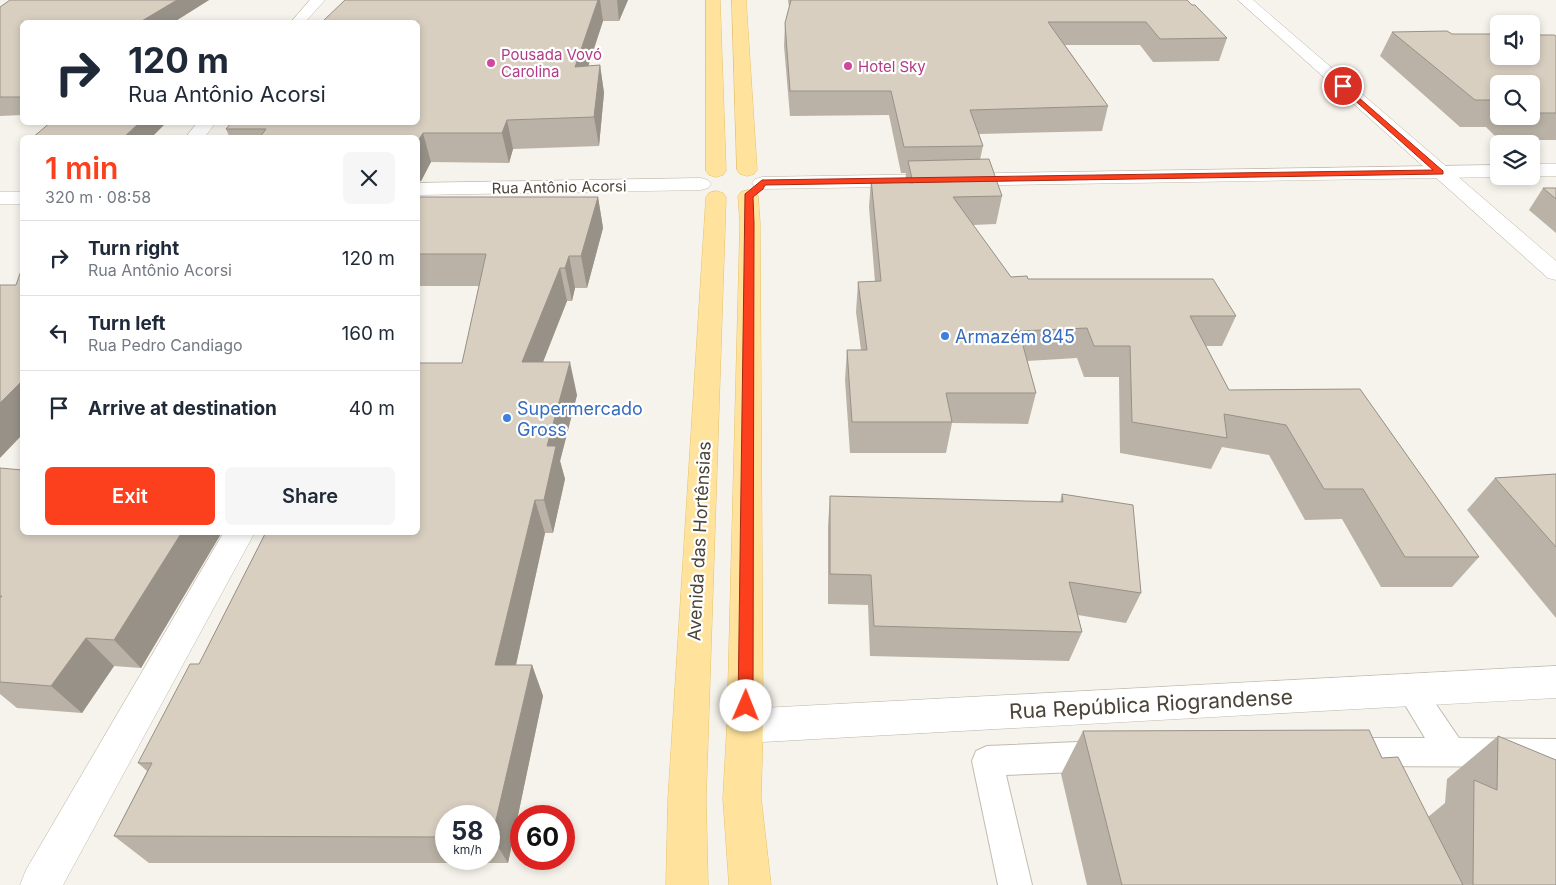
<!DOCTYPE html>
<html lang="en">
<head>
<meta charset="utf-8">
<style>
  :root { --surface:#fff; --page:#f6f6f7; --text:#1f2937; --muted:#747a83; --line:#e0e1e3; --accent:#fc3f1d }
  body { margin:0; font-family:Inter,sans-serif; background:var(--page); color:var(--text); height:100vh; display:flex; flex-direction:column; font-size:19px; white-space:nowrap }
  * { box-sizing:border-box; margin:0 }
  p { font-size:16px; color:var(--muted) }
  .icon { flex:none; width:28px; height:28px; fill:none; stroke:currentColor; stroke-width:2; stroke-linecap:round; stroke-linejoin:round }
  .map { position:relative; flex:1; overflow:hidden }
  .side { position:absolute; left:20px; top:135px; width:400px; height:400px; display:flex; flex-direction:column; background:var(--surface); border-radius:8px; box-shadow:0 2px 8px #0003 }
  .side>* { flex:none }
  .banner { position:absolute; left:20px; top:20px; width:400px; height:105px; border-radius:8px; box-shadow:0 2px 8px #0003; background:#fff; color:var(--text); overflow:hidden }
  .tools { position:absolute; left:1490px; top:15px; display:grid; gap:10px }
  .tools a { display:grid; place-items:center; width:50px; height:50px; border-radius:8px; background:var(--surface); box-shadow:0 2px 8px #0003; font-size:25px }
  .speed { position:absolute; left:435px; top:805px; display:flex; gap:10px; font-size:25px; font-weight:700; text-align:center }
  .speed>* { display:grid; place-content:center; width:65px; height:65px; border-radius:50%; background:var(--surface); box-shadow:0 2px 8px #0003; line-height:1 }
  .speed small { font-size:12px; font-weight:400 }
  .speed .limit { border:8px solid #d22; background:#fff; color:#111 }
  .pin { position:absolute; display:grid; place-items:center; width:42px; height:42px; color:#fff; margin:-21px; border:2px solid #fff; border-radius:50%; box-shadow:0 1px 5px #0007 }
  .me { position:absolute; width:55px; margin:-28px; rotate:1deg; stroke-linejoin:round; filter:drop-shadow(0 0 4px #0008) }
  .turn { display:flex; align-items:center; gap:18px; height:105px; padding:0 25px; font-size:22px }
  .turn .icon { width:65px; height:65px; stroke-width:2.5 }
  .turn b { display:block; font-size:35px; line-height:42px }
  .round { display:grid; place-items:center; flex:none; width:52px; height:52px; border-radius:8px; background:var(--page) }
  .head { display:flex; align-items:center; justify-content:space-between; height:85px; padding:0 25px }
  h1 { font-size:30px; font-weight:600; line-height:38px; color:var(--accent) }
  .button { display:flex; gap:10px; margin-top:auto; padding:10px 25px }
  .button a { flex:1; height:58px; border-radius:8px; background:var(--accent); color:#fff; font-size:20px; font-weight:600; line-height:58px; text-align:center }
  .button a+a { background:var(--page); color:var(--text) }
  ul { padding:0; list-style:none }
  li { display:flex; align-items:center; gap:15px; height:75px; padding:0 25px; border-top:1px solid var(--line) }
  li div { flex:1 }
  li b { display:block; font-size:19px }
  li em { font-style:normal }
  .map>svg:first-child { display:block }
</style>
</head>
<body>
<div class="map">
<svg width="1556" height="885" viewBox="0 0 1556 885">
  <rect width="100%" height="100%" fill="#f6f3ec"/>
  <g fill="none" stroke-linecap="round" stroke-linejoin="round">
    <g stroke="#c2bbae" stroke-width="2">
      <g id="service">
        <polygon points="1410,677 1420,681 1459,738 1556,739 1556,767 1350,766 1339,762 1335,752 1339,742 1350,738 1425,738 1396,690 1400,681"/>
        <polygon points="1100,741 1111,746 1115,756 1111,766 1100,771 1006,775 1032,885 998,885 972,761 976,751 987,746"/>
      </g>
    </g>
    <g stroke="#c2bbae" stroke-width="1">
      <g id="minor">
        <polygon points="310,0 325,0 305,22 291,22"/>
        <polygon points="1238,0 1253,0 1556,261 1556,280 1548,278"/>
        <polygon points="198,122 216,122 204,138 185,138"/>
        <polygon points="701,178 708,180 711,184 708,188 701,190 418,195 418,183"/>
        <rect x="0" y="192" width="22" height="12"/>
        <polygon points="224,532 255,532 63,885 20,885 26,870"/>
        <polygon points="1556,666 1556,698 745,743 732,738 727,726 732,714 745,709"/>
      </g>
    </g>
    <g stroke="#c2bbae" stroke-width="1">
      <g id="tertiary">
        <rect x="1531" y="164" width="25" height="12"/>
        <polygon points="1499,165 1499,176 1501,176 1499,177 762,189 755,187 752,183 755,179 762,177"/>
      </g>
    </g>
    <g stroke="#e6c16a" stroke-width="1">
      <g id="primary">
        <polygon points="706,0 720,0 726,171 723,175 716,177 709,175 706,171"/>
        <polygon points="732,0 746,0 757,170 754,174 747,176 740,174 737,170"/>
        <polygon points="748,190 755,192 758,196 760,223 763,726 761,798 771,885 729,885 723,798 727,726 740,223 738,196 741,192"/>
        <polygon points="716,191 723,193 726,197 706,799 708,885 666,885 668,799 706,197 709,193"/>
      </g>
    </g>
    <use href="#service" fill="#fff" fill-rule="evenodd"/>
    <use href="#minor" fill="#fff" fill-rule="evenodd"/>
    <use href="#tertiary" fill="#fff" fill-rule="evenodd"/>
    <use href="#primary" fill="#ffe39c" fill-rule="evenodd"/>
  </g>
  <g fill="#bab2a6" fill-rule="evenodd">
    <polygon points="209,0 174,22 22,22 22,115 0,116 0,7"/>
    <polygon points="345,0 628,0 619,21 603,21 588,66 600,65 604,93 599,146 513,149 509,163 431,162 421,181 418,138 230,138 226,129"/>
    <polygon points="788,0 1187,0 1227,38 1219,61 1153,62 1140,45 1065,45 1108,106 1102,131 979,134 983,146 980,160 1002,196 996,224 973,225 1011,277 1028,279 1236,316 1222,346 1206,346 1229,390 1360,389 1479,557 1452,587 1381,587 1342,519 1305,520 1269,455 1222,447 1211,469 1120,453 1119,377 1084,377 1077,358 1027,361 1036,393 1028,424 952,423 946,453 850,453 845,380 847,350 861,350 856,312 858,282 875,282 869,207 871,179 905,182 906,173 901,173 889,115 790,116 784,46 785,23 789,7"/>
    <path d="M1392,32L1452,34L1556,36V140H1499L1486,127H1460L1380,56ZM1499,84H1531V116H1499Z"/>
    <polygon points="1543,188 1556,188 1556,233 1529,210"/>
    <path d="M418,197H598L603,228L587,288H575L572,301H567L543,362L577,395L560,461L565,479L553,533H545L516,665H532L543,696L508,863H149L114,836L147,771L138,763L199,664L265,534H259L258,532H418L462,363L479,286H418ZM446,816H489V859H446Z"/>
    <polygon points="0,468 22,532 222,532 141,668 114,666 82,713 17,708 0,694"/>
    <polygon points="1556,474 1556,618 1467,510 1495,478"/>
    <polygon points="1062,494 1141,593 1126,623 1078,615 1082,632 1069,661 870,656 868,605 828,604 828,526 830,496 1060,502"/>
    <polygon points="1083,731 1382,758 1428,817 1445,803 1447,779 1498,736 1556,885 1087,885 1061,774"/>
  </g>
  <g fill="#979187">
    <polygon points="177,0 209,0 174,22 140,22"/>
    <polygon points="598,0 600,0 603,21 579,95 575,67"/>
    <polygon points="617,0 628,0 619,21"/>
    <polygon points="600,65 604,93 599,146 594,117"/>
    <polygon points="507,120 513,149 509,163 502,133"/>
    <polygon points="140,122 167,122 151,138 123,138"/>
    <polygon points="423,133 431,162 421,181 418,182 418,141"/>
    <polygon points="598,197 603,228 587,288 581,256"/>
    <polygon points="569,256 575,288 572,301 565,268"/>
    <polygon points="560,268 567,301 530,395 522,362"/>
    <polygon points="570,362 577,395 560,461 565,479 553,533 544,500 547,446"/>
    <polygon points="22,381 22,435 0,458 0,403"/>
    <polygon points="535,500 545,533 509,696 495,665"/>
    <polygon points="182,532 222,532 141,668 114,640"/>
    <polygon points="86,638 114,666 82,713 51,686"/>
    <polygon points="532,665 543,696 508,863 492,837"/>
  </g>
  <g fill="#d8cfc1" stroke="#979187">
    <polygon points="10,0 177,0 140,22 22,22 22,96 21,97 0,97 0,7"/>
    <polygon points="345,0 598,0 575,67 600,65 594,117 507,120 502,133 423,133 418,141 418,138 312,138 313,136 260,137 266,129 226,129 232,122 418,122 418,22 322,22"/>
    <polygon points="791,0 1187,0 1192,5 1195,5 1227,38 1160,39 1146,22 1048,22 1108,106 970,110 983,146 904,147 891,91 790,91 785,23"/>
    <polygon points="1447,31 1452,34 1499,34 1499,56 1531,56 1531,35 1554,35 1556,36 1556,113 1531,113 1531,84 1499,84 1499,100 1475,100 1392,32"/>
    <polygon points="51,122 140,122 123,138 32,138"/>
    <polygon points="989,159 1002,196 953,197 1011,277 1027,276 1028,279 1213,279 1236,316 1190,316 1229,390 1360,389 1479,557 1405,557 1363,489 1324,489 1286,425 1224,414 1227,438 1132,422 1130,346 1094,346 1087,328 1019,331 1036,393 946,393 952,422 852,422 847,350 867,350 858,282 881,281 871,179 913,183 908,161"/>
    <polygon points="1543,188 1556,188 1556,199"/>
    <polygon points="418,197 598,197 581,256 569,256 565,268 560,268 522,362 570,362 547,446 556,446 544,500 535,500 495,665 532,665 492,837 489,837 489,816 446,816 446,837 114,836 152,763 138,763 190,664 199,664 266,532 418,532 418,363 462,363 486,254 418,254"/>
    <polygon points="22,268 22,381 0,403 0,285 16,285"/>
    <polygon points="0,468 22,470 22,532 182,532 114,640 86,638 51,686 0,682 0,598 2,596 0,596"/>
    <polygon points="1556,474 1556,547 1495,478"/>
    <polygon points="1062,494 1133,505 1141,593 1069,582 1082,632 874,626 871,575 830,574 830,496 1063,502"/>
    <polygon points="1369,730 1382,758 1398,757 1463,885 1122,885 1083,731"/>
    <polygon points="1498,736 1556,760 1556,885 1473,885 1474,780 1497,790"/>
  </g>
  <polygon fill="#fc3f1d" stroke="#a42913" points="1343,84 1443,171 1443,174 765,185 763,189 753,197 754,223 753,706 751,711 746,713 740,711 738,706 745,194 762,180 1433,170 1341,88 1340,86"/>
  <g fill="#d1479c" stroke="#fff" stroke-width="2">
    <circle cx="491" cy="63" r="5"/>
    <circle cx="848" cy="66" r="5"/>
  </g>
  <g fill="#3f7fe0" stroke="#fff" stroke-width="2">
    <circle cx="945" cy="336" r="5"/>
    <circle cx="507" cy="418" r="5"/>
  </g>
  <g text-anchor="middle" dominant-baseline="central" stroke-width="4.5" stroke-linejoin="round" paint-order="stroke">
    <g font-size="15" fill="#b23c85" stroke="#fff" text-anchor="start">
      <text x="501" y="54">Pousada Vovó<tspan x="501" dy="17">Carolina</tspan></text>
      <text x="858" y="66">Hotel Sky</text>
    </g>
    <g font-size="15" fill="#4b4439" stroke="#fff">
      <text transform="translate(559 187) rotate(-1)">Rua Antônio Acorsi</text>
    </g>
    <g font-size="18" fill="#366cbe" stroke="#fff" text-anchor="start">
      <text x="955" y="336">Armazém 845</text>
      <text x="517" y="408">Supermercado<tspan x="517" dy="21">Gross</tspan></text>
    </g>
    <g font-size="18" fill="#4b4439" stroke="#fff">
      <text transform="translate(699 541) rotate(-87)">Avenida das Hortênsias</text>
    </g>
    <g font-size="21" fill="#4b4439" stroke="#fff">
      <text transform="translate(1151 704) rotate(-3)">Rua República Riograndense</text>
    </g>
  </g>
</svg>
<div class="tools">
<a><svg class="icon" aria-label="sound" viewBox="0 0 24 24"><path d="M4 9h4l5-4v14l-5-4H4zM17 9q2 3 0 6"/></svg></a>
<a><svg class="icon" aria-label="search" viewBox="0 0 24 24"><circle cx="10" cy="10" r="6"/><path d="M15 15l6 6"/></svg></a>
<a><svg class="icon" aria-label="layers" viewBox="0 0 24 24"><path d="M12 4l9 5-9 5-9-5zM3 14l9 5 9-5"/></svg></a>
</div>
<div class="speed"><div>58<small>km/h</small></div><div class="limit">60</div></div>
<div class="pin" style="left:1343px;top:86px;background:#d93025"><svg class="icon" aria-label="arrive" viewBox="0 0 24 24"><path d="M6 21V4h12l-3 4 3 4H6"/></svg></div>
<svg class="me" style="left:746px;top:706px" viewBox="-20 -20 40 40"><circle r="19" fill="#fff"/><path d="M0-13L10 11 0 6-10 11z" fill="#fc3f1d"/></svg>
<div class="banner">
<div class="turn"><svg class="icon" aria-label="right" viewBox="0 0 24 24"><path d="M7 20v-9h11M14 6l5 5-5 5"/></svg><div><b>120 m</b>Rua Antônio Acorsi</div></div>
</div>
<section class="side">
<div class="head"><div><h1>1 min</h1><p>320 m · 08:58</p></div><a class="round"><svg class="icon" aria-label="close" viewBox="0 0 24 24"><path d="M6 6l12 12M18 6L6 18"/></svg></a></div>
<ul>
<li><svg class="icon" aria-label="right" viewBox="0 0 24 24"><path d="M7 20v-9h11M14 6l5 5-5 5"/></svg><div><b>Turn right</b><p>Rua Antônio Acorsi</p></div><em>120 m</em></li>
<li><svg class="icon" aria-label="left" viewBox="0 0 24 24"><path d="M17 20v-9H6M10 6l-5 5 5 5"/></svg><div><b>Turn left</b><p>Rua Pedro Candiago</p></div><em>160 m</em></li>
<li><svg class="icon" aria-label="arrive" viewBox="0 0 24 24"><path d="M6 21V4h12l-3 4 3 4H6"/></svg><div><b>Arrive at destination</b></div><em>40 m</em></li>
</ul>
<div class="button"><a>Exit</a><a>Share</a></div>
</section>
</div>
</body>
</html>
